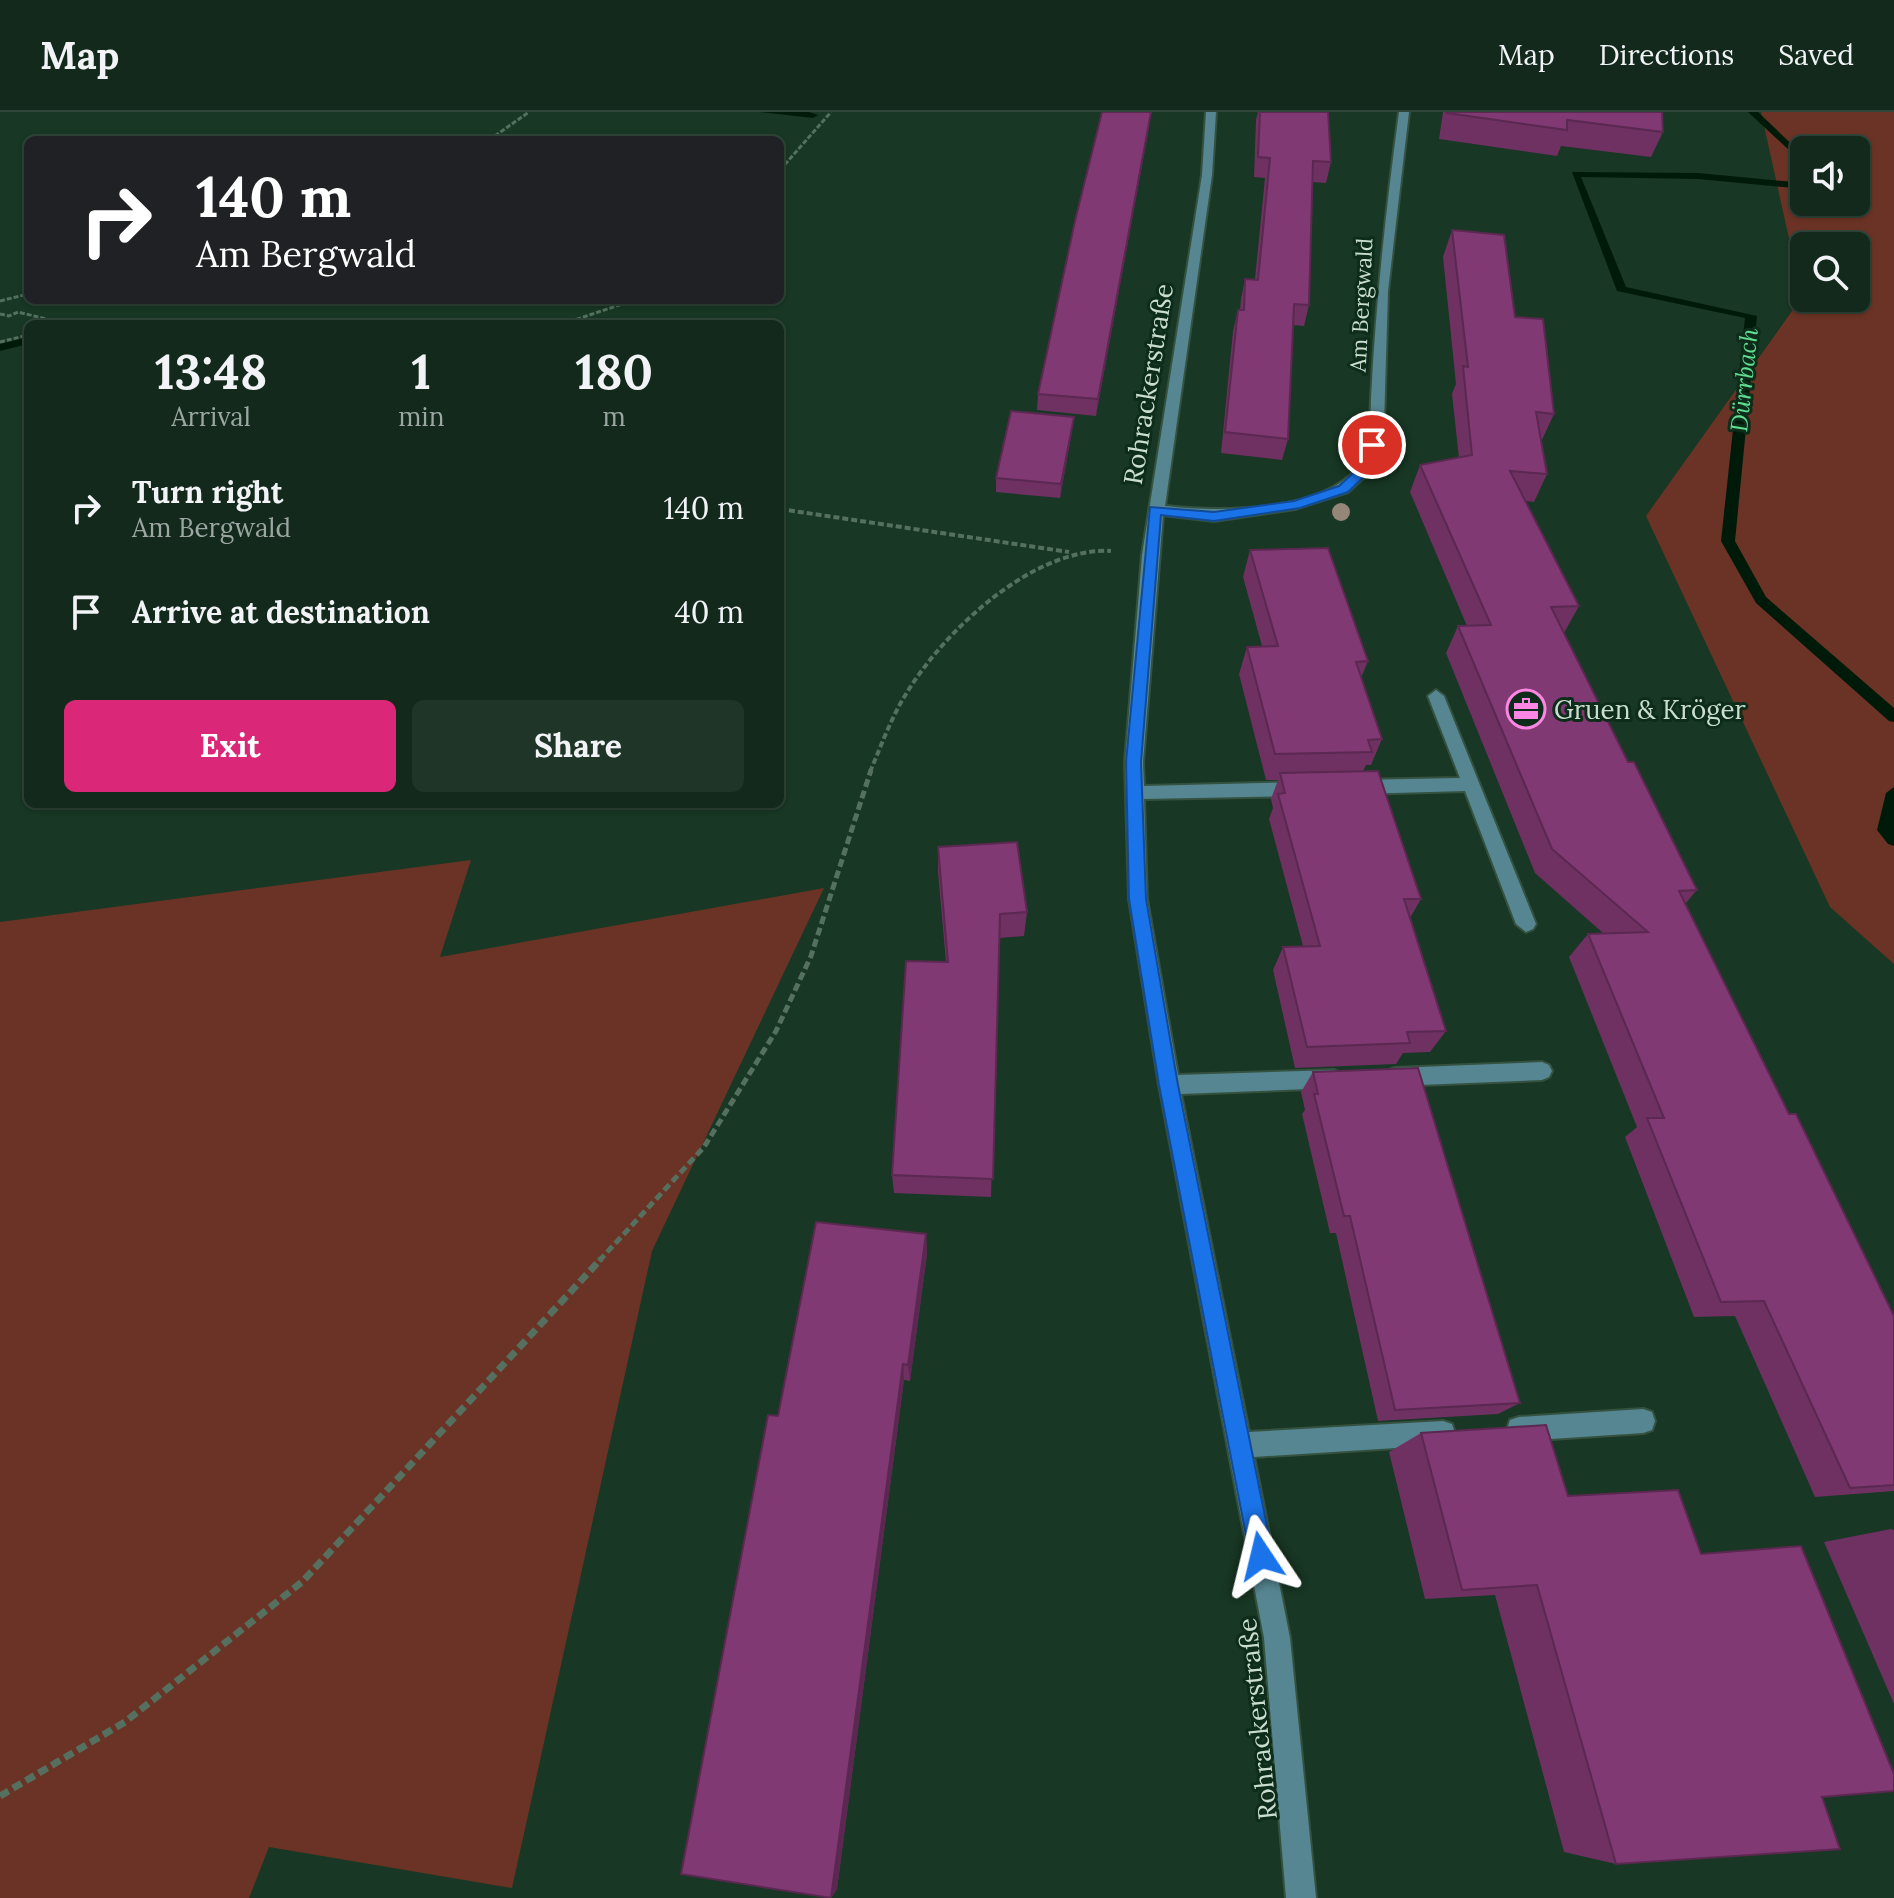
<!DOCTYPE html>
<html lang="en">
<head>
<meta charset="utf-8">
<style>
  :root { --surface:#12291b; --page:#1f3528; --text:#f1f3f6; --muted:#9ca6a3; --line:#31453a; --accent:#db2777 }
  body { margin:0; font-family:Lora,serif; background:var(--page); color:var(--text); height:100vh; display:flex; flex-direction:column; font-size:30px; white-space:nowrap }
  * { box-sizing:border-box; margin:0 }
  p { font-size:26px; color:var(--muted) }
  .icon { flex:none; width:44px; height:44px; fill:none; stroke:currentColor; stroke-width:2; stroke-linecap:round; stroke-linejoin:round }
  .map { position:relative; flex:1; overflow:hidden }
  .side { position:absolute; left:24px; top:208px; width:760px; height:488px; display:flex; flex-direction:column; background:var(--surface); border-radius:12px; box-shadow:0 2px 6px #0004,0 0 0 2px var(--line) }
  .side>* { flex:none }
  .top-card { position:absolute; left:24px; top:24px; width:760px; height:168px; border-radius:12px; box-shadow:0 2px 6px #0004,0 0 0 2px var(--line); background:#202124; color:#fff; overflow:hidden }
  .tools { position:absolute; left:1790px; top:24px; display:grid; gap:16px }
  .tools a { display:grid; place-items:center; width:80px; height:80px; border-radius:12px; background:var(--surface); box-shadow:0 2px 6px #0004,0 0 0 2px var(--line); font-size:40px }
  .pin { position:absolute; display:grid; place-items:center; width:68px; height:68px; color:#fff; margin:-34px; border:4px solid #fff; border-radius:50%; box-shadow:0 2px 8px #0007 }
  .me { position:absolute; width:88px; margin:-44px; rotate:350deg; stroke-linejoin:round; filter:drop-shadow(0 0 6px #0008) }
  .turn { display:flex; align-items:center; gap:28px; height:168px; padding:0 40px; font-size:36px }
  .turn .icon { width:104px; height:104px; stroke-width:2.5 }
  .turn b { display:block; font-size:56px; line-height:68px }
  .eta { display:flex; justify-content:space-evenly; align-items:center; height:136px; text-align:center }
  .eta b { font-size:48px; font-weight:700; line-height:56px }
  .primary-button { display:flex; gap:16px; margin-top:auto; padding:16px 40px }
  .primary-button a { flex:1; height:92px; border-radius:12px; background:var(--accent); color:#fff; font-size:32px; font-weight:700; line-height:92px; text-align:center }
  .primary-button a+a { background:var(--page); color:var(--text) }
  ul { padding:0; list-style:none }
  li { display:flex; align-items:center; gap:24px; height:104px; padding:0 40px }
  li div { flex:1 }
  li b { display:block; font-size:30px }
  li em { font-style:normal }
  header { display:flex; align-items:center; gap:48px; box-sizing:border-box; height:112px; padding:0 40px; background:var(--surface); border-bottom:2px solid var(--line) }
  header strong { font-size:38px }
  nav { display:flex; gap:44px; margin-inline-start:auto; font-size:28px }
  .map>svg:first-child { display:block }
</style>
</head>
<body>
<header>
<strong>Map</strong>
<nav><a>Map</a><a>Directions</a><a>Saved</a></nav>
</header>
<div class="map">
<svg width="1894" height="1786" viewBox="0 0 1894 1786">
  <rect width="100%" height="100%" fill="#183724"/>
  <g fill="#6b3325" fill-rule="evenodd">
    <path d="M1761,0H1894V852L1830,795L1646,404L1802,185ZM1856,38V90H1804V38ZM1804,134H1856V186H1804Z"/>
    <polygon points="471,748 440,845 824,776 652,1139 512,1776 269,1735 249,1786 0,1786 0,810"/>
  </g>
  <g fill="none" stroke-linecap="round" stroke-linejoin="round">
    <g fill="#001a0a" fill-rule="evenodd">
      <polygon points="759,0 809,0 818,3 813,6"/>
      <polygon points="1748,0 1758,0 1804,44 1804,52"/>
      <polygon points="1572,60 1698,61 1804,71 1804,77 1698,67 1581,65 1626,175 1757,204 1735,429 1766,485 1894,596 1894,610 1889,609 1756,491 1721,429 1745,206 1617,179"/>
      <polygon points="28,225 28,232 0,239 0,232"/>
      <polygon points="1894,675 1894,734 1888,732 1877,718 1886,681"/>
    </g>
    <g stroke="#355240" stroke-width="4">
      <g id="minor">
        <path d="M1206,0H1216L1212,63L1165,394C1220,400 1316,401 1357,357C1368,345 1371,303 1371,286C1376,188 1386,97 1399,0H1409L1388,179L1384,311L1374,356L1348,380L1295,397L1214,409L1163,403L1143,650L1144,674L1302,670L1311,677L1302,684L1144,687L1147,787L1178,963L1334,958L1341,961L1344,967L1341,973L1334,976L1181,982L1249,1320L1443,1309L1452,1312L1455,1321L1452,1330L1443,1333L1254,1345L1290,1526L1316,1786H1286L1264,1526L1159,973L1129,787L1125,650L1142,443L1202,63Z"/>
        <polygon points="1436,578 1444,584 1536,812 1533,817 1526,820 1516,812 1465,679 1358,682 1349,675 1358,668 1460,666 1428,584"/>
        <polygon points="1542,950 1549,953 1552,959 1549,965 1542,968 1394,974 1387,971 1384,965 1387,959 1394,956"/>
        <polygon points="1643,1297 1652,1300 1655,1309 1652,1318 1643,1321 1519,1329 1510,1326 1507,1317 1510,1308 1519,1305"/>
      </g>
    </g>
    <g stroke="#55705f" stroke-width="3" stroke-dasharray="5 2" stroke-linecap="butt">
      <polyline points="489,28 529,0"/>
      <polyline points="780,58 831,0"/>
      <polyline points="0,189 28,182"/>
      <polyline points="0,202 9,204 18,200 66,212"/>
      <polyline points="563,212 634,188"/>
      <polyline points="0,230 28,223"/>
    </g>
    <g stroke="#55705f" stroke-width="4" stroke-dasharray="6 3" stroke-linecap="butt">
      <polyline points="780,397 1069,440"/>
      <path d="M870,660C881,634 891,606 906,582C944,519 1033,435 1111,439"/>
    </g>
    <polyline stroke="#55705f" stroke-width="5" stroke-dasharray="8 4" stroke-linecap="butt" points="599,1149 704,1035 776,919 811,844 871,658"/>
    <polyline stroke="#55705f" stroke-width="7" stroke-dasharray="10 5" stroke-linecap="butt" points="0,1684 125,1610 302,1470 601,1147"/>
    <use href="#minor" fill="#568692" fill-rule="evenodd"/>
  </g>
  <circle fill="#958777" cx="1341" cy="400" r="9"/>
  <g fill="#6e3162">
    <polygon points="1258,0 1328,0 1331,50 1326,71 1312,70 1309,193 1304,214 1293,213 1288,327 1282,348 1221,341 1233,219 1238,198 1240,198 1241,187 1245,167 1255,167 1265,66 1254,65 1256,8"/>
    <polygon points="1443,0 1662,0 1663,20 1651,45 1561,34 1557,44 1439,27"/>
    <polygon points="1149,15 1096,304 1037,298 1038,282"/>
    <polygon points="1452,118 1515,205 1554,302 1541,330 1547,362 1534,390 1526,389 1579,494 1564,521 1628,650 1697,778 1685,792 1789,1002 1894,1204 1894,1379 1815,1385 1735,1204 1694,1205 1625,1025 1637,1015 1569,845 1588,822 1603,821 1535,761 1446,541 1458,514 1467,514 1410,380 1420,353 1459,346 1452,282 1456,272 1443,145"/>
    <polygon points="1072,319 1060,386 996,380 996,366"/>
    <polygon points="1250,438 1368,549 1361,566 1382,627 1371,653 1366,653 1363,659 1421,787 1410,806 1446,919 1430,940 1403,941 1396,952 1295,956 1273,858 1283,835 1303,834 1269,707 1273,696 1271,687 1278,668 1266,668 1239,562 1247,535 1262,534 1243,465"/>
    <polygon points="938,735 1027,800 1024,824 999,826 991,1085 894,1081 892,1063 946,850 938,760"/>
    <polygon points="1313,960 1520,1291 1498,1302 1378,1309 1336,1121 1330,1121 1302,1002 1305,998 1301,980"/>
    <polygon points="926,1122 927,1142 910,1269 904,1268 837,1777 831,1786 778,1304"/>
    <polygon points="1421,1321 1701,1442 1822,1685 1616,1752 1564,1740 1495,1483 1425,1487 1389,1340"/>
    <polygon points="1891,1417 1894,1418 1894,1592 1824,1430"/>
  </g>
  <g fill="#5a2850">
    <polygon points="1151,0 1149,15 1096,304 1098,287"/>
    <polygon points="1074,305 1072,319 1060,386 1061,372"/>
    <polygon points="926,1122 927,1142 910,1269 908,1253"/>
    <polygon points="903,1252 904,1268 837,1777 831,1786"/>
  </g>
  <g fill="#803972" stroke="#5a2850" stroke-width="2">
    <polygon points="1102,0 1151,0 1098,287 1038,282 1075,109"/>
    <polygon points="1260,0 1328,0 1331,50 1313,49 1309,193 1294,192 1288,327 1225,320 1238,198 1244,198 1245,167 1258,168 1270,46 1258,45"/>
    <polygon points="1448,0 1662,0 1663,20 1567,8 1567,18 1447,1"/>
    <polygon points="1452,118 1504,123 1515,205 1543,207 1554,302 1536,300 1547,362 1510,359 1579,494 1551,495 1628,650 1634,650 1697,778 1679,779 1789,1002 1796,1002 1894,1204 1894,1373 1850,1376 1764,1189 1721,1190 1647,1006 1664,1006 1588,822 1648,820 1552,737 1458,514 1491,513 1420,353 1472,343 1463,254 1468,255"/>
    <polygon points="1011,299 1074,305 1061,372 996,366"/>
    <polygon points="1328,436 1368,549 1356,550 1382,627 1368,628 1372,640 1275,642 1247,535 1278,534 1250,438"/>
    <polygon points="1378,659 1421,787 1404,787 1446,919 1407,920 1410,931 1307,935 1283,835 1320,834 1278,682 1285,681 1280,661"/>
    <polygon points="1017,730 1027,800 1000,802 993,1067 892,1063 906,849 948,850 938,735"/>
    <polygon points="1418,956 1520,1291 1395,1298 1350,1104 1344,1104 1314,982 1318,982 1313,960"/>
    <polygon points="816,1110 926,1122 908,1253 903,1252 831,1786 681,1762 768,1303 778,1304"/>
    <polygon points="1546,1313 1568,1384 1678,1378 1701,1442 1801,1434 1894,1662 1894,1679 1822,1685 1840,1737 1616,1752 1537,1473 1462,1478 1421,1321"/>
  </g>
  <polygon fill="#1a73e8" stroke="#114b97" stroke-width="2" points="1368,331 1378,333 1373,356 1348,380 1300,396 1214,409 1161,403 1141,650 1146,787 1178,973 1273,1444 1270,1452 1261,1455 1253,1452 1250,1444 1159,973 1129,787 1126,650 1150,395 1214,400 1294,389 1339,374 1361,354"/>
  <defs>
    <g id="office-ring" transform="scale(2)"><circle r="9.5" fill="#0d2d1a" stroke="#fc86e4" stroke-width="1.5"/><path d="M-6-3h4V-5.5h4V-3h4V5H-6ZM-1-4.5V-3h2v-1.5ZM-6 0V1H6V0Z" fill="#fc86e4"/></g>
  </defs>
  <g fill-rule="evenodd">
    <use href="#office-ring" x="1526" y="597"/>
  </g>
  <g text-anchor="middle" dominant-baseline="central" stroke-width="6" stroke-linejoin="round" paint-order="stroke">
    <g font-size="22" fill="#cbddd1" stroke="#0d2d1a">
      <text transform="translate(1361 193) rotate(-87)">Am Bergwald</text>
    </g>
    <g font-size="24" font-style="italic" fill="#60dc93" stroke="#0d2d1a">
      <text transform="translate(1744 268) rotate(-84)">Dürrbach</text>
    </g>
    <g font-size="26" fill="#cbddd1" stroke="#0d2d1a">
      <text transform="translate(1148 272) rotate(-81)">Rohrackerstraße</text>
      <text transform="translate(1257 1607) rotate(-96)">Rohrackerstraße</text>
    </g>
    <g font-size="26" fill="#cbddd1" stroke="#0d2d1a" text-anchor="start">
      <text x="1554" y="597">Gruen &amp; Kröger</text>
    </g>
  </g>
</svg>
<div class="tools">
<a><svg class="icon" aria-label="sound" viewBox="0 0 24 24"><path d="M4 9h4l5-4v14l-5-4H4zM17 9q2 3 0 6"/></svg></a>
<a><svg class="icon" aria-label="search" viewBox="0 0 24 24"><circle cx="10" cy="10" r="6"/><path d="M15 15l6 6"/></svg></a>
</div>
<div class="pin" style="left:1372px;top:333px;background:#d93025"><svg class="icon" aria-label="arrive" viewBox="0 0 24 24"><path d="M6 21V4h12l-3 4 3 4H6"/></svg></div>
<svg class="me" style="left:1261px;top:1444px" viewBox="-20 -20 40 40"><path d="M0-17L14 15 0 8-14 15z" fill="#1a73e8" stroke="#fff" stroke-width="4"/></svg>
<div class="top-card">
<div class="turn"><svg class="icon" aria-label="right" viewBox="0 0 24 24"><path d="M7 20v-9h11M14 6l5 5-5 5"/></svg><div><b>140 m</b>Am Bergwald</div></div>
</div>
<section class="side">
<div class="eta">
<div><b>13:48</b><p>Arrival</p></div>
<div><b>1</b><p>min</p></div>
<div><b>180</b><p>m</p></div>
</div>
<ul>
<li><svg class="icon" aria-label="right" viewBox="0 0 24 24"><path d="M7 20v-9h11M14 6l5 5-5 5"/></svg><div><b>Turn right</b><p>Am Bergwald</p></div><em>140 m</em></li>
<li><svg class="icon" aria-label="arrive" viewBox="0 0 24 24"><path d="M6 21V4h12l-3 4 3 4H6"/></svg><div><b>Arrive at destination</b></div><em>40 m</em></li>
</ul>
<div class="primary-button"><a>Exit</a><a>Share</a></div>
</section>
</div>
</body>
</html>
